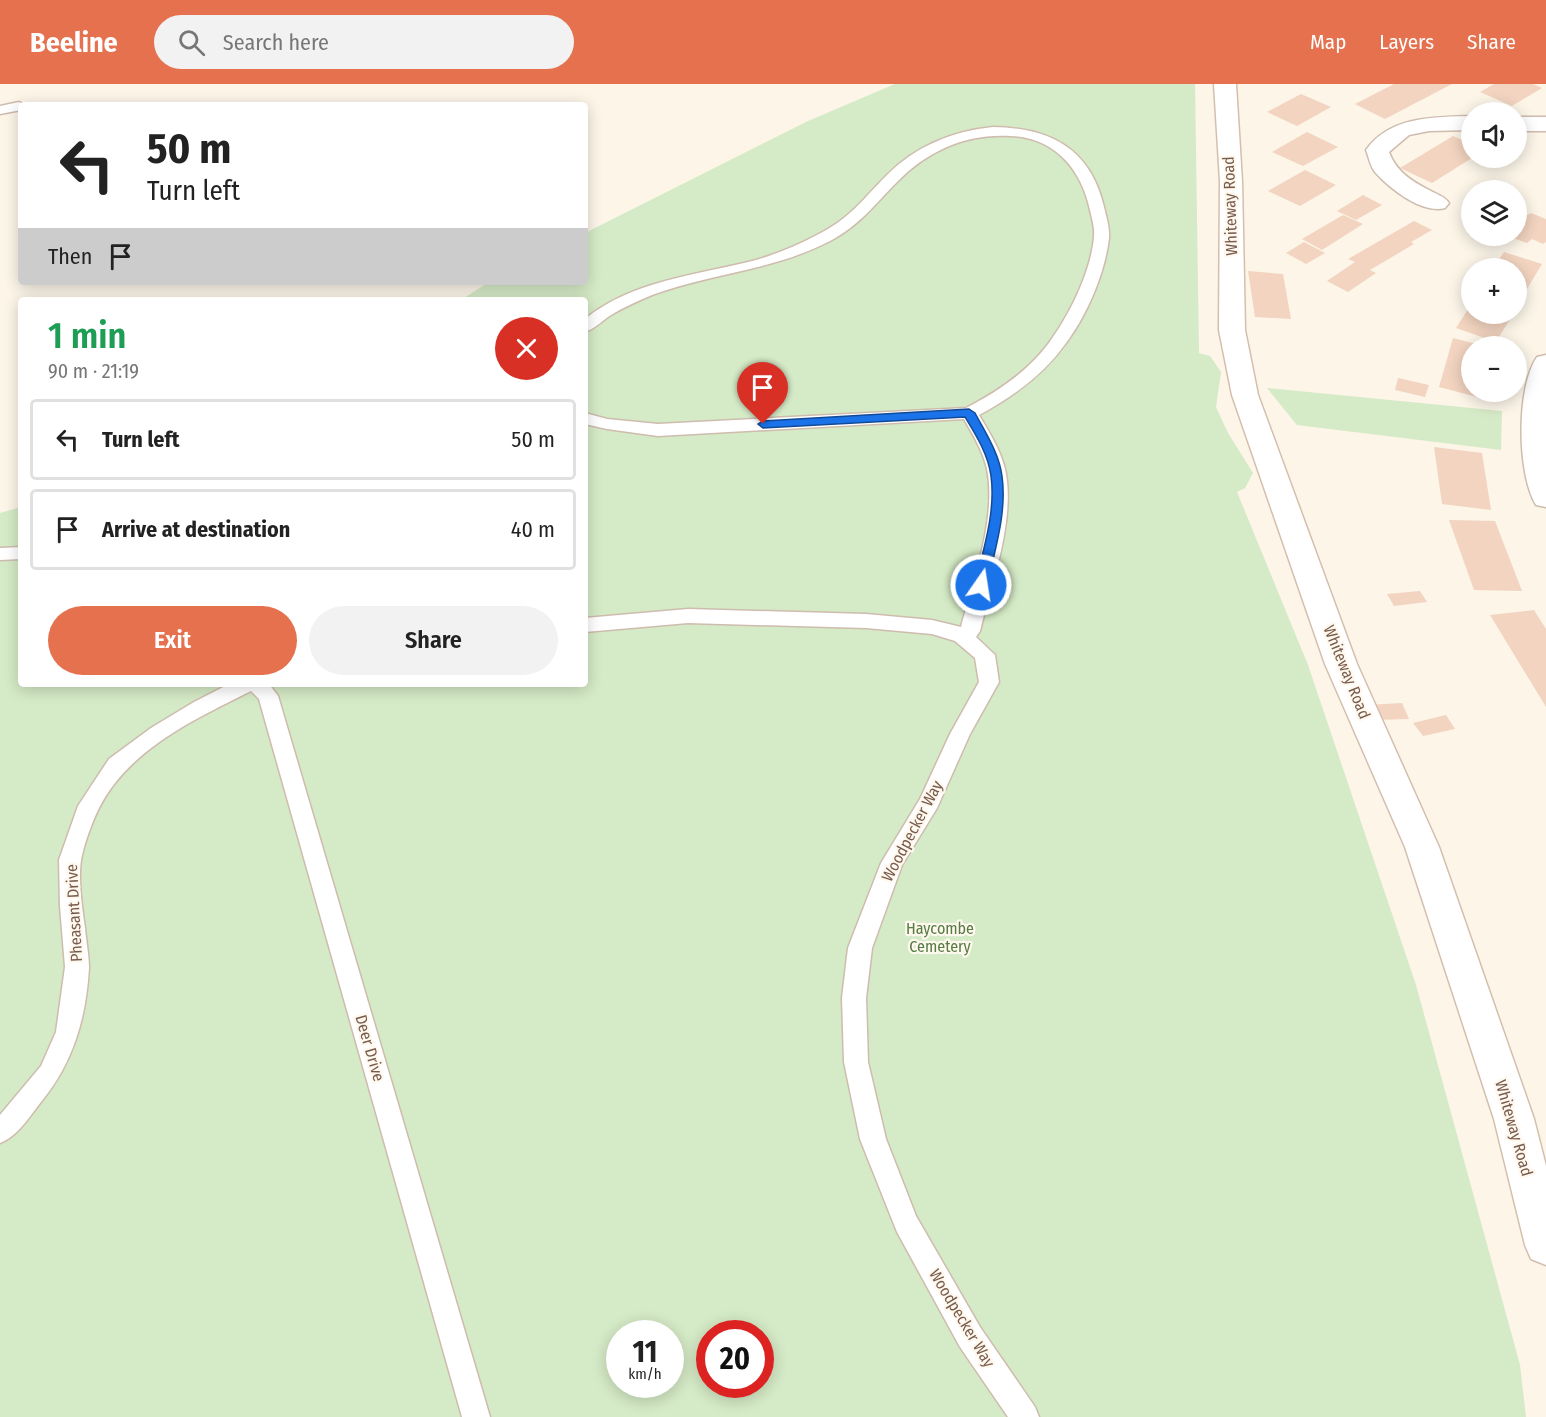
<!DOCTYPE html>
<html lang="en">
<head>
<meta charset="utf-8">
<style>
  :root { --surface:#fff; --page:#f2f2f2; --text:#222; --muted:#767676; --line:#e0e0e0; --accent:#e5714e }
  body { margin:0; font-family:"Fira Sans Condensed",sans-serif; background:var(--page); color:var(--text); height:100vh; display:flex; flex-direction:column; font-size:22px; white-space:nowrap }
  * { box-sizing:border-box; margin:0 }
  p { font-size:20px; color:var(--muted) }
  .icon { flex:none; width:33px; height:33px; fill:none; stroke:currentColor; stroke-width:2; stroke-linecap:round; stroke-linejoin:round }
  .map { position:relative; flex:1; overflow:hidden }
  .details { position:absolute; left:18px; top:213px; width:570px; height:390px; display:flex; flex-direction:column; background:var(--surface); border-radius:6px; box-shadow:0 3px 15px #0003 }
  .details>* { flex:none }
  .top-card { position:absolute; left:18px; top:18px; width:570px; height:183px; border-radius:6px; box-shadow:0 3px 15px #0003; background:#fff; color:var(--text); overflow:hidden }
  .buttons { position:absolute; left:1461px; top:18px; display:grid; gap:12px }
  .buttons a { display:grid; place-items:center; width:66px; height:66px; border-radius:50%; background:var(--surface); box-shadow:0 3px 15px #0003; font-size:30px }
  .speed { position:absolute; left:606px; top:1236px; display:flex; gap:12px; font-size:30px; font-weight:700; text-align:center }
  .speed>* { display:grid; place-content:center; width:78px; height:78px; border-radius:50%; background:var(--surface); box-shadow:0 3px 15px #0003; line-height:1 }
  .speed small { font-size:15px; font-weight:400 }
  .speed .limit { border:9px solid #d22; background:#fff; color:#111 }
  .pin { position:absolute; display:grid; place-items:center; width:51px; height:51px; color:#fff; margin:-62px -26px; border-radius:50% 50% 50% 0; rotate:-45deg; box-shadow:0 0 6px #0007 }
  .pin .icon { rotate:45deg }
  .me { position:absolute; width:66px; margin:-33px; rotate:13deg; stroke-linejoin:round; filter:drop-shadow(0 0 4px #0008) }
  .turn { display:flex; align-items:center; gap:21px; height:126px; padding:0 30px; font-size:27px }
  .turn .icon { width:78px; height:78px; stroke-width:2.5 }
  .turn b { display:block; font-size:42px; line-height:51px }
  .then { display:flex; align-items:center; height:57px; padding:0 30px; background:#0003; gap:12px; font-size:22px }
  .round { display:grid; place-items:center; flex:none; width:63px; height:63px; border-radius:32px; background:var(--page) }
  .headline { display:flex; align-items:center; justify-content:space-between; height:102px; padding:0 30px }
  h1 { font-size:36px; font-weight:600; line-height:45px; color:#1e9e55 }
  .primary-button { display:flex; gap:12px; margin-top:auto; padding:12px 30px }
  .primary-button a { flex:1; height:69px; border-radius:36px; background:var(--accent); color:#fff; font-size:24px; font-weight:600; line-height:69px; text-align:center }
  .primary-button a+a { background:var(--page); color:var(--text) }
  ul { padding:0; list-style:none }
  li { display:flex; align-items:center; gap:18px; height:81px; margin:0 12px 9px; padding:0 18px; border:3px solid var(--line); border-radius:6px }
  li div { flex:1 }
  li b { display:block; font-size:22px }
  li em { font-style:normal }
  header { display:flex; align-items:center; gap:36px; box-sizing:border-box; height:84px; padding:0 30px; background:var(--accent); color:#fff }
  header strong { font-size:28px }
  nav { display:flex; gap:33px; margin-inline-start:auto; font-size:21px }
  .search { width:420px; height:54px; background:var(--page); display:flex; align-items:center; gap:15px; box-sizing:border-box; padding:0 21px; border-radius:33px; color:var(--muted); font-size:22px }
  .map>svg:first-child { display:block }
</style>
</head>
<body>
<header>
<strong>Beeline</strong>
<div class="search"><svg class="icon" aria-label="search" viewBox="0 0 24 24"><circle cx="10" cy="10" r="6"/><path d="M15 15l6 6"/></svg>Search here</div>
<nav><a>Map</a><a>Layers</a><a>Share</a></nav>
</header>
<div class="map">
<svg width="1546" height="1333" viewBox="0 0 1546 1333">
  <rect width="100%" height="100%" fill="#fcf5e8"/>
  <g fill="#d5eac6" fill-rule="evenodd">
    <path d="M895,0H1195L1199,269L1210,272L1221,288L1216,323L1228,349L1253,389L1245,404L1237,408L1308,581L1416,901L1520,1281L1526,1333H0V429L21,423V600H585V216H461L489,198H585V149L808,37ZM620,1250H670V1300H620ZM710,1250H760V1300H710Z"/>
    <polygon points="1267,304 1502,327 1501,366 1297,341"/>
  </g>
  <g fill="#f2d4c0">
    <polygon points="1394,0 1452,0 1385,35 1355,20"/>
    <polygon points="1494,0 1533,0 1542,4 1512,22 1480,8"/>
    <polygon points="1301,10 1331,23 1297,42 1267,28"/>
    <polygon points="1307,48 1338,63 1303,82 1272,68"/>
    <polygon points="1453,52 1472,60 1472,74 1432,99 1400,84"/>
    <polygon points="1305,86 1336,101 1300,122 1268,107"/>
    <polygon points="1363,111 1382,121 1356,136 1337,127"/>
    <polygon points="1531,129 1546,135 1546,158 1543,160 1532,155 1527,159 1508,152 1516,152 1516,137"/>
    <polygon points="1343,131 1363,140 1322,166 1302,155"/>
    <polygon points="1414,137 1432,146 1411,158 1414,160 1370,186 1376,189 1348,208 1327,197 1355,178 1348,175"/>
    <polygon points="1304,158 1325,169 1306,180 1286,169"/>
    <polygon points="1504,168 1542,180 1516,223 1516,184 1493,184"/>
    <polygon points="1248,187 1283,190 1291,235 1255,233"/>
    <polygon points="1472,219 1472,230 1513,230 1496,258 1456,244"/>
    <polygon points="1453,254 1484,262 1472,262 1472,308 1482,308 1481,314 1439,303"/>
    <polygon points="1398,294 1429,301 1425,313 1395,306"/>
    <polygon points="1434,363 1482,369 1491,426 1442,420"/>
    <polygon points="1449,436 1495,437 1522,507 1474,506"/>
    <polygon points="1420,507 1427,518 1394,522 1387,510"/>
    <polygon points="1534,526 1546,545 1546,623 1490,531"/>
    <polygon points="1402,619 1409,635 1373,636 1367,621"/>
    <polygon points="1446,631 1455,645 1423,652 1413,639"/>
  </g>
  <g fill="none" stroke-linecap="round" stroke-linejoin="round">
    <g stroke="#cebcae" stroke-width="3">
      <g id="lane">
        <polygon points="19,18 25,21 21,21 21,26 0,30 0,22"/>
        <path d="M993,43C1050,44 1090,64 1104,123C1106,132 1110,144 1109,154C1105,189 1087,231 1066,259C1044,290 1013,313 979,331C989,348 1000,365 1005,385C1016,433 992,499 980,547L976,553L995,571L999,598L970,650L937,724L902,781L872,864L866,914L868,978L886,1055L916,1132L980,1243L1035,1323L1039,1333H1008L960,1263L897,1148L860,1055L844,978L842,914L848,864L881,779L920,715L950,650L979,598L975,574L955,557L932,550L866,544L688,539L585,548V534L688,525L866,530L932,536L961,543C973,497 997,433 987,385C983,367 973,351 964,335L658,352L607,345L585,340V329L607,335L658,340L966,324C999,307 1032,285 1053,253C1072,226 1091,186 1094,153C1095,144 1092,135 1090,126C1081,85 1055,54 1011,52C968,49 928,66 897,98C874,121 860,141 830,157C772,187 711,189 652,211C638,217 624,223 611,231C603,236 595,245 585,248V235C633,196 698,191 756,176C776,170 796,162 815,152C850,135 861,117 887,91C916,62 953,47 993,43Z"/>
        <polygon points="21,463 21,475 0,476 0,464"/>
        <path d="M229,600H269L278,612L490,1333H462L259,615L251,607C195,635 128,666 99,724C92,738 84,760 81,776C78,797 82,823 85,844C86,857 89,871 89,884C86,935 73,979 41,1018C29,1033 18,1052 0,1059V1031L41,982L56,948L65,883L60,822L59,776L78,722L109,675L151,644L194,618Z"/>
      </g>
    </g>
    <g stroke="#cebcae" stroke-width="3">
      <g id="street">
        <path d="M1472,32V46L1429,47L1409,51L1389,68C1396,87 1411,97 1429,106C1436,110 1444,112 1449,119L1445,124C1422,130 1390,105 1375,88C1370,82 1369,73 1366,66C1390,32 1434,33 1472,32Z"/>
        <rect x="1516" y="33" width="30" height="14"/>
        <path d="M1546,271V423L1536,421C1517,390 1516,303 1537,273Z"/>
      </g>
    </g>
    <g stroke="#d4bfae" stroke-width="3">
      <polygon id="secondary" points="1214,0 1236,0 1242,97 1245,246 1258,311 1357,580 1439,763 1534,1035 1546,1082 1546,1181 1531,1175 1525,1161 1494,1035 1405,763 1325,580 1232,311 1219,246 1220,97"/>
    </g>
    <use href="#lane" fill="#fff" fill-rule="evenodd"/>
    <use href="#street" fill="#fff" fill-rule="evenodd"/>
    <use href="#secondary" fill="#fff" fill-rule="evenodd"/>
  </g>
  <path fill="#1a73e8" stroke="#114b97" stroke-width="1.5" d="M969,325L975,329C985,348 999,369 1002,392C1007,428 995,466 987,501L981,505L975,501C983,466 996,428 991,392C988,370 976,351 965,333L763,344L758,340L763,337Z"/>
  <g text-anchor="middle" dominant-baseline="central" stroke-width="4.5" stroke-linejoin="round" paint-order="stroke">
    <g font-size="16" fill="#775b4c" stroke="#fff8ee">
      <text transform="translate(1230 122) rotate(-92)">Whiteway Road</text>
      <text transform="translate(1347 588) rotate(68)">Whiteway Road</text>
      <text transform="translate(912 747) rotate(-62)">Woodpecker Way</text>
      <text transform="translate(74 829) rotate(-93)">Pheasant Drive</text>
      <text transform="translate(370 964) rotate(74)">Deer Drive</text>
      <text transform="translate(1514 1044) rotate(74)">Whiteway Road</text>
      <text transform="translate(962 1234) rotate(59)">Woodpecker Way</text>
    </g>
    <g font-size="16" fill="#547c43" stroke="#fff8ee">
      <text x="940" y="844">Haycombe<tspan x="940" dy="18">Cemetery</tspan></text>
    </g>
  </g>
</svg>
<div class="buttons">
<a><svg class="icon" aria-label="sound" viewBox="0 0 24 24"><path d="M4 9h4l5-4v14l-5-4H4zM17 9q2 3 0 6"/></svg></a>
<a><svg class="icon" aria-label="layers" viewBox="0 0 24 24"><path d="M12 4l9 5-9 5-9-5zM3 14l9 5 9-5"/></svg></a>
<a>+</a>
<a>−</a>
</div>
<div class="speed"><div>11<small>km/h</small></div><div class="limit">20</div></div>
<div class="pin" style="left:763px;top:340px;background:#d93025"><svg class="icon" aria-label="arrive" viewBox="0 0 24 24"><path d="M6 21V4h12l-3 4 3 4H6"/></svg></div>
<svg class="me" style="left:981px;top:501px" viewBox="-20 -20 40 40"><circle r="17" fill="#1a73e8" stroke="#fff" stroke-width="3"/><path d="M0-11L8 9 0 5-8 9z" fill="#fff"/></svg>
<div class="top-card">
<div class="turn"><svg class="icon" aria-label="left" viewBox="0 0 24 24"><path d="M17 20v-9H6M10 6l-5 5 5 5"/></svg><div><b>50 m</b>Turn left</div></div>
<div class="then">Then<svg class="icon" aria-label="arrive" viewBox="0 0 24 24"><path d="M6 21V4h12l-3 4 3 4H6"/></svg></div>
</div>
<section class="details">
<div class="headline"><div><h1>1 min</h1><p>90 m · 21:19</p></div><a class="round" style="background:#d93025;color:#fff"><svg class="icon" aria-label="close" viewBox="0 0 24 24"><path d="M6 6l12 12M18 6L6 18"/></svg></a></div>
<ul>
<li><svg class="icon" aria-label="left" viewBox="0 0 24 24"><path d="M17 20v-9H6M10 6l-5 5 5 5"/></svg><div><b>Turn left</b></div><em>50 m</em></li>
<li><svg class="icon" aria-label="arrive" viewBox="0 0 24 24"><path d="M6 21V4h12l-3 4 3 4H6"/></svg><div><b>Arrive at destination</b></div><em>40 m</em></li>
</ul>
<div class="primary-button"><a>Exit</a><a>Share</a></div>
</section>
</div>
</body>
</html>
